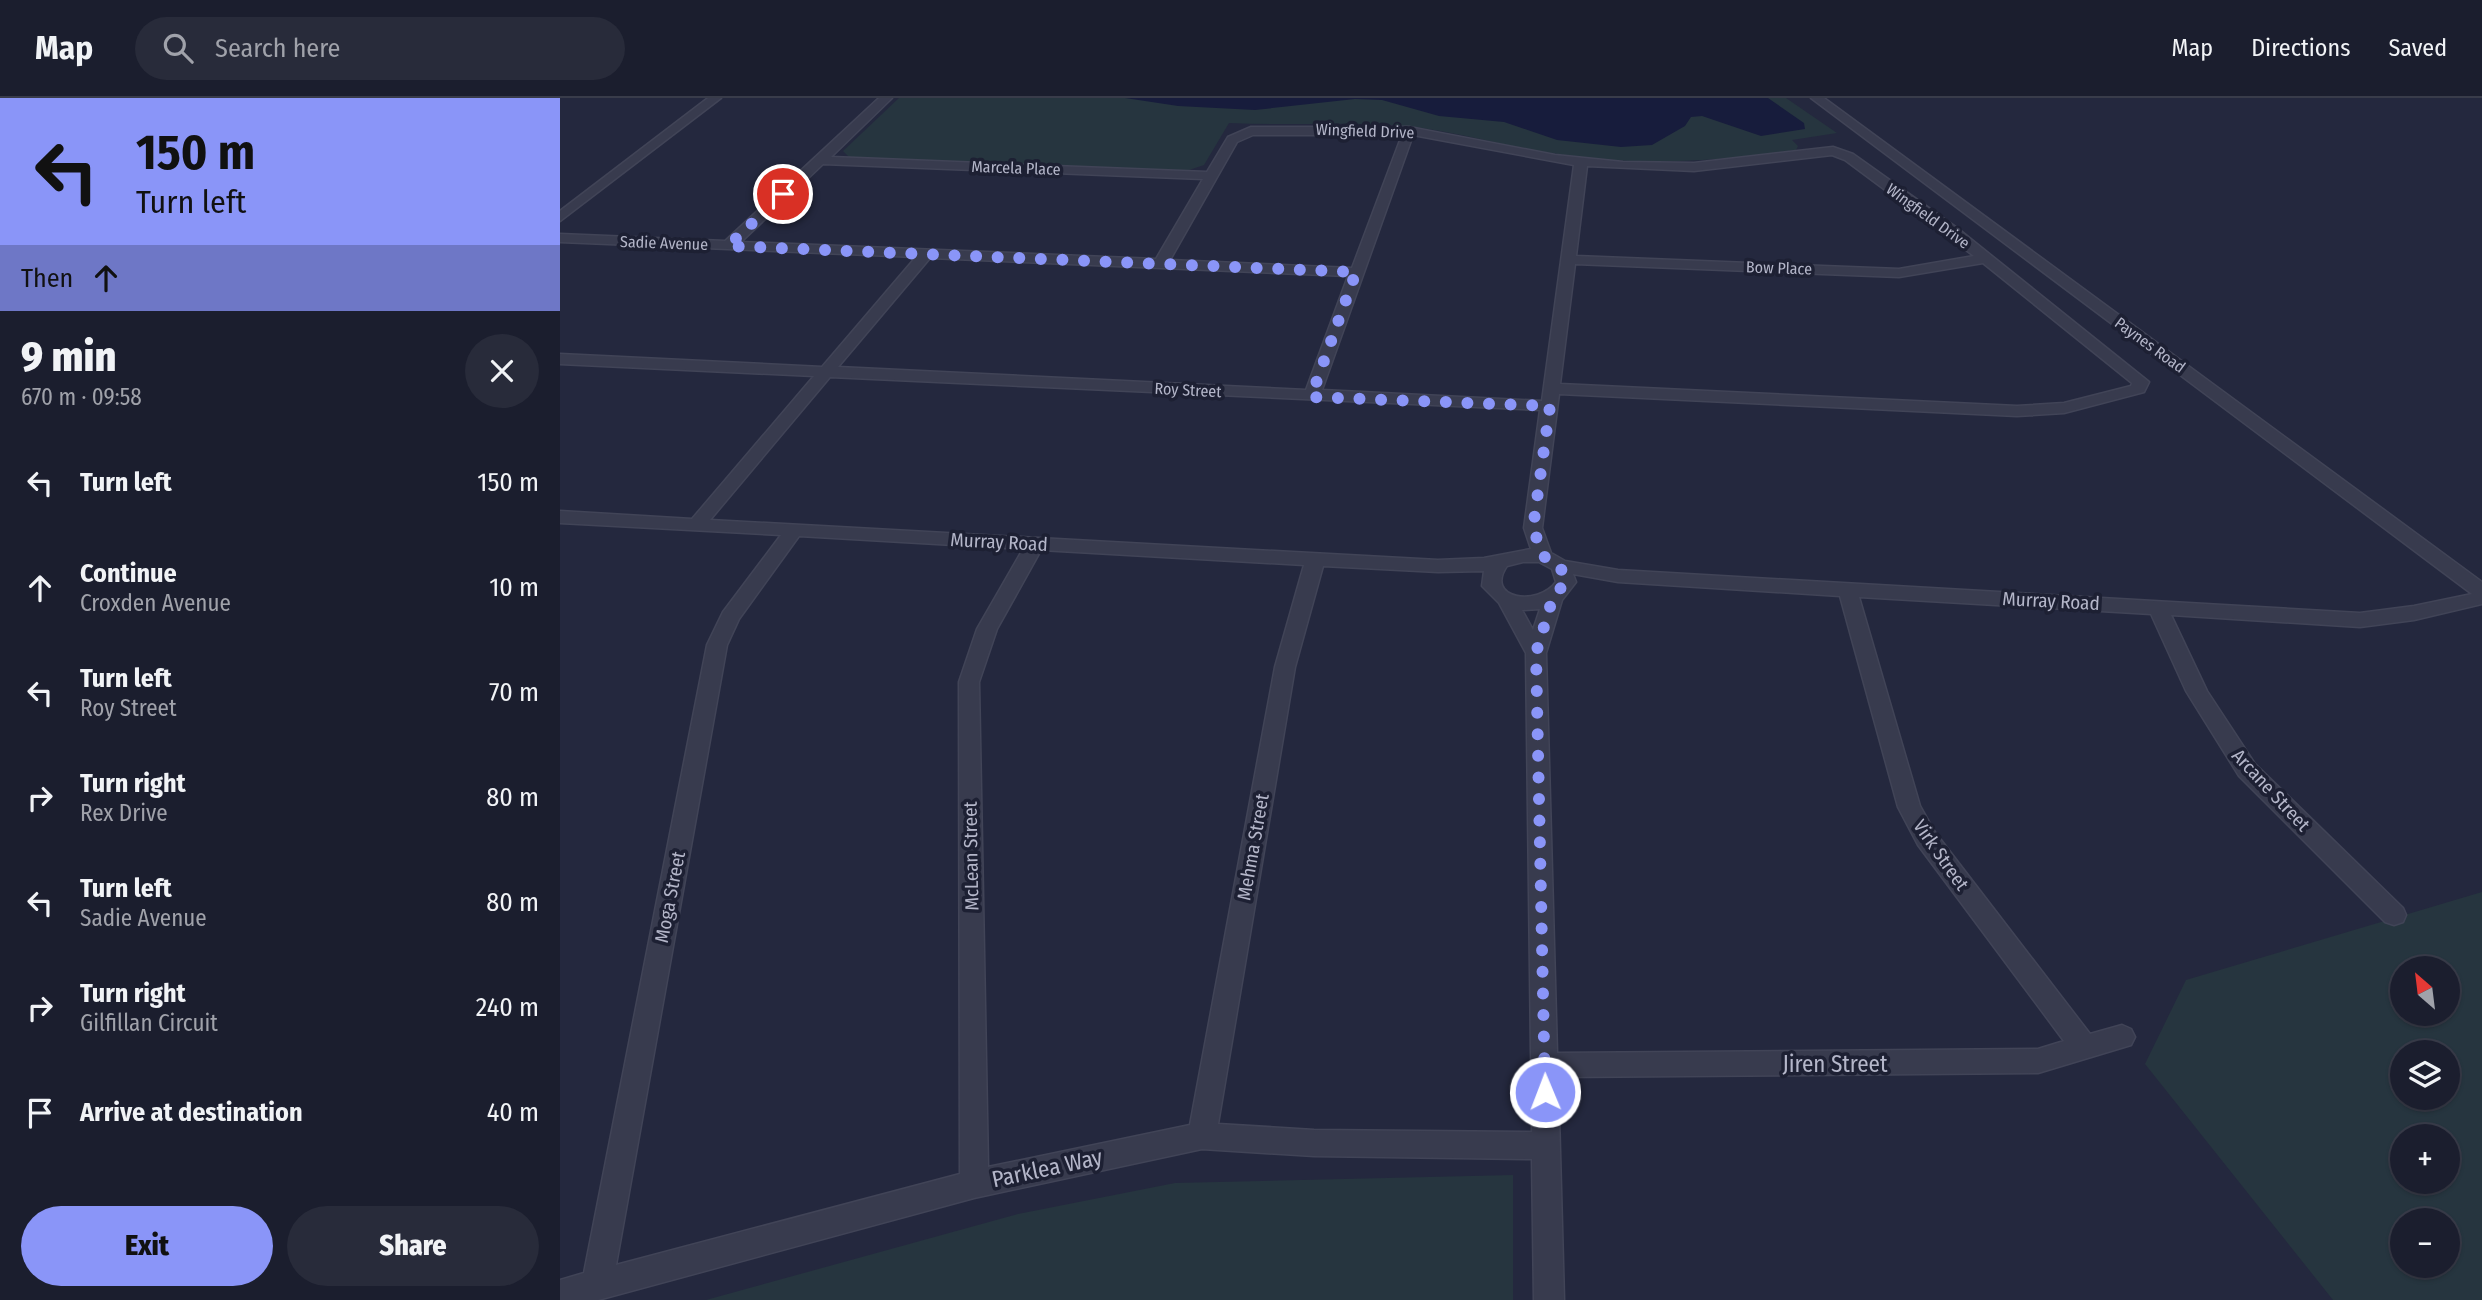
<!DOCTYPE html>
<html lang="en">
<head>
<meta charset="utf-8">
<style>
  :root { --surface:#1b1e2e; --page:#282b3a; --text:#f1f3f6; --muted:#a0a2aa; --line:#393c4a; --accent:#8a95f8 }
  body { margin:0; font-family:"Fira Sans Condensed",sans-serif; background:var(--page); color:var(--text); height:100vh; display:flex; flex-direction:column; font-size:26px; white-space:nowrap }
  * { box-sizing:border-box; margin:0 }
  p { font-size:23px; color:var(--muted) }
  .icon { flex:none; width:38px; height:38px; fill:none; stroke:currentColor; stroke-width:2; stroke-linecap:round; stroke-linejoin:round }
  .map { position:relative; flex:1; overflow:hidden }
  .sheet { display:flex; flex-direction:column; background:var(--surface); width:560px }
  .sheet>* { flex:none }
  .hud { background:#8a95f8; color:#111; overflow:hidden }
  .needle { width:46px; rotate:332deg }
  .buttons { position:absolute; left:1830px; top:858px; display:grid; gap:14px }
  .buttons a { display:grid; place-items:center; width:70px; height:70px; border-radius:50%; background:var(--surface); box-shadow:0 2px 5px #0004,0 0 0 2px var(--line); font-size:35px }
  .pin { position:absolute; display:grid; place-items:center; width:60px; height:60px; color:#fff; margin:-30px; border:4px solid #fff; border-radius:50%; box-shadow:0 2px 7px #0007 }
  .me { position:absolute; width:77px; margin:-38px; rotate:359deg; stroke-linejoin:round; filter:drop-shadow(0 0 5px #0008) }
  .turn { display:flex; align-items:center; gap:24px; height:147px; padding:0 21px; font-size:32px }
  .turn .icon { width:91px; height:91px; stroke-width:2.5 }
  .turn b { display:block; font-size:49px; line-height:60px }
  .then { display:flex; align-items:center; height:66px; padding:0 21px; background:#0003; gap:14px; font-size:26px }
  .round { display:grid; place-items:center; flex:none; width:74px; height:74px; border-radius:37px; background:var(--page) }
  .summary { display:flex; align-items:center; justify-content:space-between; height:119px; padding:0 21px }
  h1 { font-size:42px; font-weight:800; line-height:52px }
  .action { display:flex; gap:14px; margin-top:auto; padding:14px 21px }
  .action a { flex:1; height:80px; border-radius:42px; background:var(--accent); color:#111; font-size:28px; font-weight:800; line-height:80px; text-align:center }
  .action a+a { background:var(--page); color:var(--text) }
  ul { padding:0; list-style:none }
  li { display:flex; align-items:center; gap:21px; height:105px; padding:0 21px }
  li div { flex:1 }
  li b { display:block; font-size:26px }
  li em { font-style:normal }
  header { display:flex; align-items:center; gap:42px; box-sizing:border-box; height:98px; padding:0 35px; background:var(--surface); border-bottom:2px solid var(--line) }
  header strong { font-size:33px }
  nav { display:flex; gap:38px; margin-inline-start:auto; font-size:24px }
  .search { width:490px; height:63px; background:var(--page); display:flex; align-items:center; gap:18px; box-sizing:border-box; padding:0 24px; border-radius:38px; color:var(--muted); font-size:26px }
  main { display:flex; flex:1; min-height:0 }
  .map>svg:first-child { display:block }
</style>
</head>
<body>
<header>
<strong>Map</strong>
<div class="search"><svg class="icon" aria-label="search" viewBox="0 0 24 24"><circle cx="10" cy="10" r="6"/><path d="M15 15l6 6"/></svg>Search here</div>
<nav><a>Map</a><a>Directions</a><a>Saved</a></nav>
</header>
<main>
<section class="sheet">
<div class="hud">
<div class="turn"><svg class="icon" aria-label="left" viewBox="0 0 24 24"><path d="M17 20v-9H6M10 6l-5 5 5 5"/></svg><div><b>150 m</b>Turn left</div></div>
<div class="then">Then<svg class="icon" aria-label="ahead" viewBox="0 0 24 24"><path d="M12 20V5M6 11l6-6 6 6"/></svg></div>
</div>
<div class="summary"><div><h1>9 min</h1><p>670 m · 09:58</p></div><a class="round"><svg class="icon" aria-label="close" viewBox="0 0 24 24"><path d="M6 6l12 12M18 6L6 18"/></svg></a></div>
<ul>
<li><svg class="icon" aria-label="left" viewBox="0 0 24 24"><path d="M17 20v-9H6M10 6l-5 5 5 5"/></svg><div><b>Turn left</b></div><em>150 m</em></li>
<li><svg class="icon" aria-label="ahead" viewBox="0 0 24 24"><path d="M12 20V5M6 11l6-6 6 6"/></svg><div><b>Continue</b><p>Croxden Avenue</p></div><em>10 m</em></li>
<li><svg class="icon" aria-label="left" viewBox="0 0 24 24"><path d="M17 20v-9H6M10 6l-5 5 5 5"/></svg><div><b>Turn left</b><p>Roy Street</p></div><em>70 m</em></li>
<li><svg class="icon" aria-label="right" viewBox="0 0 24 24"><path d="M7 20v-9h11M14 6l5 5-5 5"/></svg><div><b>Turn right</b><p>Rex Drive</p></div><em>80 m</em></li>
<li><svg class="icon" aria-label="left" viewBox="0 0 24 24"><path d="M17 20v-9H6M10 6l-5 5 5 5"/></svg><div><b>Turn left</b><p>Sadie Avenue</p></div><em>80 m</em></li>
<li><svg class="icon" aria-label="right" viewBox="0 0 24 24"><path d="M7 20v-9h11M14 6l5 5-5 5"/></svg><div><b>Turn right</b><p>Gilfillan Circuit</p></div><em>240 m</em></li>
<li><svg class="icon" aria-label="arrive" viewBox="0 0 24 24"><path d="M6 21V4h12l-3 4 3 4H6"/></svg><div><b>Arrive at destination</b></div><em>40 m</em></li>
</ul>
<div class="action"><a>Exit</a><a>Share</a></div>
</section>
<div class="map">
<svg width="1922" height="1202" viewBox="0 0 1922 1202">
  <rect width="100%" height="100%" fill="#24283e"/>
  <g fill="#26353f" fill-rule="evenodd">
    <path d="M339,0H1226L1277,35L1232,42L1238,48L1236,52C1154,64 1073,69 991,55C942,48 895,33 845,28C786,23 728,28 669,25L644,67L626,73L290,60L283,53Z"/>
    <path d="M1922,794V1202H1773L1585,966L1626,882ZM1843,870H1888V915H1843ZM1843,954H1888V999H1843ZM1843,1038H1888V1083H1843ZM1843,1122H1888V1167H1843Z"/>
    <polygon points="953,1077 953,1202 146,1202 458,1116 615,1085"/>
  </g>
  <polygon fill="#171c3c" points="565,0 1208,0 1244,25 1245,31 1201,38 1142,18 1131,19 1125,28 1092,47 1061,49 997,42 944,24 879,18 822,2 795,1 695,12 618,8"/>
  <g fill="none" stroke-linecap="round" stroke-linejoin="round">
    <g stroke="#414457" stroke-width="3">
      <g id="minor">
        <polygon points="148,0 161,0 0,123 0,113"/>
        <path d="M319,0H332L271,59L647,74L668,39L691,29H849L995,57L1063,64L1134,65L1273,49L1293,56L1397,130L1589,284L1584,294L1504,315L1457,318L999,296L982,430L991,455L1005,463L1058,472L1800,515L1854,508L1912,496L1251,0H1264L1922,484V506L1854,522L1800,529L1611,517L1647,593L1695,666L1843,810L1846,817L1843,824L1834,827L1825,824L1679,678L1626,593L1591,516L1299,499L1360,708L1374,733L1530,936L1562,927L1571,931L1575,939L1571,947L1478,975L998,979L1004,1202H974L972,1061L754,1058L642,1051L414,1100L38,1202H0V1182L24,1175L147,547L163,514L221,437L0,425V413L132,421L254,278L0,266V256L262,269L356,159L0,144V136L165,143ZM693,37H842L792,170L610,162L677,44ZM853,37L1014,67L982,303L762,292ZM1272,57L1285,62L1414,158L1339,171L1016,158L1027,68L1134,73ZM263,66L643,81L596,161L181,144ZM370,160L788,178L746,292L278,269ZM1423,165L1572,285L1571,288L1504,305L1457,308L1000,286L1015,166L1339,179ZM270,279L980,312L964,430L971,451L924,460L878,462L150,422ZM239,438L463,451L417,531L399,584L400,1076L56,1167L167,547L179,521ZM481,452L744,467L715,569L630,1027L428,1069L419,584L437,531ZM963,464H979L992,471L996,484C978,509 924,501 947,468ZM763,468L878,474L924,473L922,488L939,505L966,555L972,1034L754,1032L658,1026L735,569ZM1013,476L1058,484L1280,498L1338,709L1358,747L1504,943L1478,951L997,955L986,555L1002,502L1016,484ZM980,511L973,532L962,512Z"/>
      </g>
    </g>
    <use href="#minor" fill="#383b4e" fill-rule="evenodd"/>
  </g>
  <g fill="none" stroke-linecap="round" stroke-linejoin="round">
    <polyline stroke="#8a95f8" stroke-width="12" stroke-dasharray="0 21.6" points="223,96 168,148 796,174 751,299 990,308 973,430 983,458 1000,468 1006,484 993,499 976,555 985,994"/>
  </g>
  <g text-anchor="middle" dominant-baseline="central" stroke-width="7" stroke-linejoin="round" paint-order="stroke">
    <g font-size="16" fill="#b4b6c9" stroke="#1d2033">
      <text transform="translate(805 33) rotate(2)">Wingfield Drive</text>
      <text transform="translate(456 70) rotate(2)">Marcela Place</text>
      <text transform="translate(1368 118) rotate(36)">Wingfield Drive</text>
      <text transform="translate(104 145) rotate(2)">Sadie Avenue</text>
      <text transform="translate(1219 170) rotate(2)">Bow Place</text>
      <text transform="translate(1590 247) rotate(36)">Paynes Road</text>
      <text transform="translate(628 292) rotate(3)">Roy Street</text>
    </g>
    <g font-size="19" fill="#b4b6c9" stroke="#1d2033">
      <text transform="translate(439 444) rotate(3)">Murray Road</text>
      <text transform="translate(1491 503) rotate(3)">Murray Road</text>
      <text transform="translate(1711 692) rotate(47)">Arcane Street</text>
      <text transform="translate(693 749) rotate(-80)">Mehma Street</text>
      <text transform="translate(1381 757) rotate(55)">Virk Street</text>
      <text transform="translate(411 758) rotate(-91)">McLean Street</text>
      <text transform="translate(110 799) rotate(-79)">Moga Street</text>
    </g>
    <g font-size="23" fill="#b4b6c9" stroke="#1d2033">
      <text x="1275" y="966">Jiren Street</text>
      <text transform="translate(487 1070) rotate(-12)">Parklea Way</text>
    </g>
  </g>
</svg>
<div class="buttons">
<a><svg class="needle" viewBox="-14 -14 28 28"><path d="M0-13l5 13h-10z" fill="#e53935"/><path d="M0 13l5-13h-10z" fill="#a0a2aa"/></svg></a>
<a><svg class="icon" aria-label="layers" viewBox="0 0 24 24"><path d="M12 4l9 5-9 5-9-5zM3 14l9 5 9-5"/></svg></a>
<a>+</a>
<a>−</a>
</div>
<div class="pin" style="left:223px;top:96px;background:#d93025"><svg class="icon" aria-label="arrive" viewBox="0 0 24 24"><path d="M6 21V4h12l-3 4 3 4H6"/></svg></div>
<svg class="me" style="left:985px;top:994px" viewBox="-20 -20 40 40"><circle r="17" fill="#8a95f8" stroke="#fff" stroke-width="3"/><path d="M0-11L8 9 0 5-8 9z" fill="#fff"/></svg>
</div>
</main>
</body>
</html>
